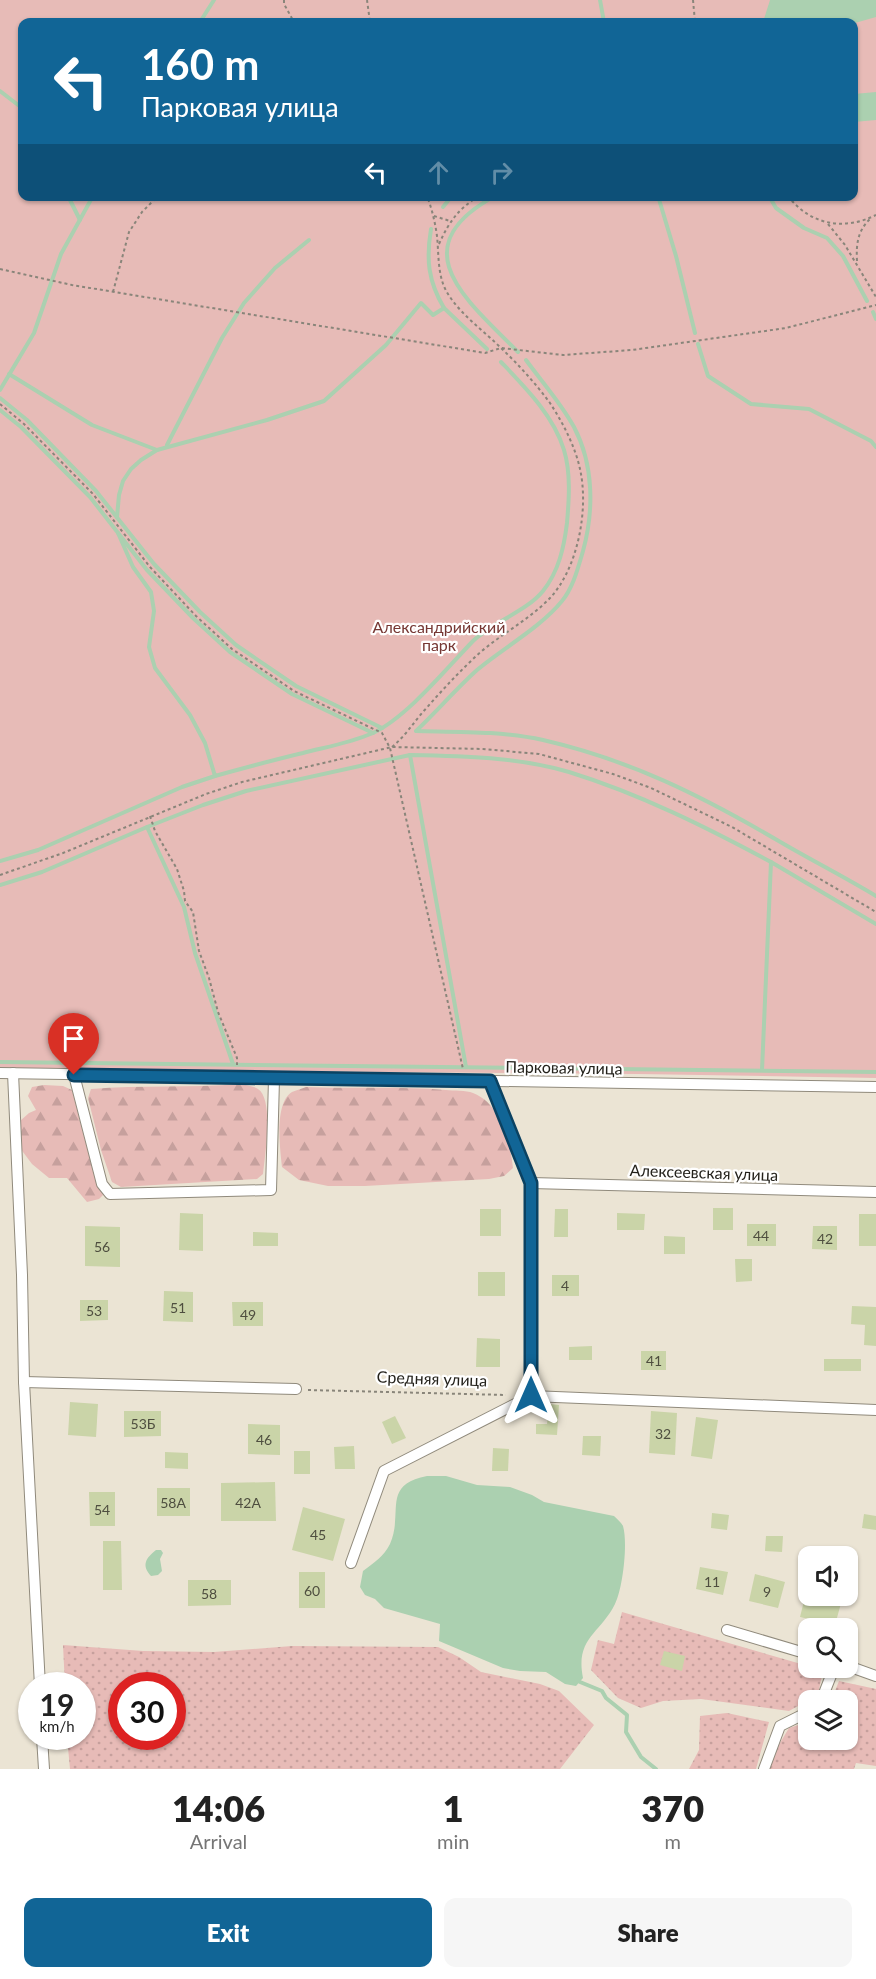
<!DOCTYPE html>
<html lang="en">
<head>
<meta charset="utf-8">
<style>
  :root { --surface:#fff; --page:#f6f6f6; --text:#222; --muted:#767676; --accent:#116596 }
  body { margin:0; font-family:Lato,sans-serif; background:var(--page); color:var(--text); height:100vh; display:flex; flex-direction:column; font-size:22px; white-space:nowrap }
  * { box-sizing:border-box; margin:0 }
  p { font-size:20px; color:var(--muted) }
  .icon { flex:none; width:33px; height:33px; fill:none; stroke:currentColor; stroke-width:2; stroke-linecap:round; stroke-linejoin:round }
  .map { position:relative; height:1769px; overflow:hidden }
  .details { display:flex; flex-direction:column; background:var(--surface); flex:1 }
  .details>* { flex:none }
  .guide { position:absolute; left:18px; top:18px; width:840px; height:183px; border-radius:12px; box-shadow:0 2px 4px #0004; background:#116596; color:#fff; overflow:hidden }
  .buttons { position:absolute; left:798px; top:1546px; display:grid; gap:12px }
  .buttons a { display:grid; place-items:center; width:60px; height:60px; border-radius:12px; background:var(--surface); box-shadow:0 2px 4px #0004; font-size:30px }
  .speed { position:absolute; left:18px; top:1672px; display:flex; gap:12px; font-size:30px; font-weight:700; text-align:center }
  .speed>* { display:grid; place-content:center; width:78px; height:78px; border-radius:50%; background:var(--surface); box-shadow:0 2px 4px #0004; line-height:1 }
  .speed small { font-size:15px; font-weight:400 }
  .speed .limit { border:9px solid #d22; background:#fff; color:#111 }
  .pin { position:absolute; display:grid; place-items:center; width:51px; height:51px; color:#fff; margin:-62px -26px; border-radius:50% 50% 50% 0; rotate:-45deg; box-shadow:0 0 6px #0007 }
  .pin .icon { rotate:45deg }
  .me { position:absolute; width:66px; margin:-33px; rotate:0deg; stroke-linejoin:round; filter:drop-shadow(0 0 4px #0008) }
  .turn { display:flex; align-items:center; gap:21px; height:126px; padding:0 24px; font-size:27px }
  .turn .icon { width:78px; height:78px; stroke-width:2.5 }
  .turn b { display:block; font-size:42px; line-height:51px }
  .lanes { display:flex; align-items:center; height:57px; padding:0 24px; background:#0003; justify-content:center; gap:30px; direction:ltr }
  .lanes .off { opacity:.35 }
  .eta { display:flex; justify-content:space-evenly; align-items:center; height:102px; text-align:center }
  .eta b { font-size:36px; font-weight:800; line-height:42px }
  .cta { display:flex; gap:12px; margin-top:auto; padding:12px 24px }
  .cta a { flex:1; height:69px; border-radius:12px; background:var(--accent); color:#fff; font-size:24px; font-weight:800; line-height:69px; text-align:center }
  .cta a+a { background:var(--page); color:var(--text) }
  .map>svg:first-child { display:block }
</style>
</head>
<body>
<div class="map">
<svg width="876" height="1769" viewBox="0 0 876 1769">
  <defs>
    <pattern id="forest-firs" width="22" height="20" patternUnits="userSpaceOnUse" patternTransform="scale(1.5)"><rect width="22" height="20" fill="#e7bbb7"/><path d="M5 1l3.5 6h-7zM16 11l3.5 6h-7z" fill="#c6a09d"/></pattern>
    <pattern id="garden-dots" width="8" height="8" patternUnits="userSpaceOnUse" patternTransform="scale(1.5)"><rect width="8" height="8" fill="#e7bbb7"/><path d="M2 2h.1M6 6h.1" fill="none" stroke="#c6a09d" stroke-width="1.8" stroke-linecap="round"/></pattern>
  </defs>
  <rect width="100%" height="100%" fill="#ebe4d4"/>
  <g fill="url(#forest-firs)">
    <path d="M240,1084C245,1085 254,1086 258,1089C274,1099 265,1156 263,1174L257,1179L121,1187L112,1182L101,1150L88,1098L91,1089C140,1085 190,1088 240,1084Z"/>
    <polygon points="44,1085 63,1086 72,1090 94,1175 103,1195 99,1199 87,1202 67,1178 49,1178 32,1164 20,1148 20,1121 29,1113 36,1110 28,1096 32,1087"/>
    <path d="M306,1087C353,1089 400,1086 446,1090C454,1091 466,1090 473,1093C501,1104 510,1141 513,1168L504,1176L489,1179L365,1186H328L299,1180L282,1167C280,1148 274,1103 292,1092C296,1090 302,1089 306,1087Z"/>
  </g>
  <path fill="#e7bbb7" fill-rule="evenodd" d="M0,0H876V1078L638,1074L0,1069ZM22,22H854V196H22Z"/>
  <g fill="url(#garden-dots)" fill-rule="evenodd">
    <polygon points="622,1612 808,1666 808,1668 823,1670 818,1695 789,1711 701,1699 663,1701 641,1708 618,1698 591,1670 598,1640 614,1644"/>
    <path d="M63,1645L143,1651L214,1652L292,1646L438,1647L459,1657L481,1672L540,1684L559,1691L594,1725L560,1769H70L67,1737H82V1686H65ZM122,1686H172V1737H122Z"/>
    <polygon points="839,1681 876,1689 876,1766 856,1763 854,1769 769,1769 777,1748 789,1728 808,1722 808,1740 848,1740 848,1701 831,1701"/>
    <polygon points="727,1713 769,1722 756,1769 689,1769 699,1750 700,1716"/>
  </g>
  <g fill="#abd0b0">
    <polygon points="770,0 876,0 876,17 855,23 763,22"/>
    <polygon points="876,92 876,120 854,122 854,94"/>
    <path d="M427,1476H446L477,1485L510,1487L532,1495L544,1502L614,1516C617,1519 621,1522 623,1526C628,1543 623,1588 615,1604C600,1634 575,1638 583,1678L576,1686L565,1684L546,1672L520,1671L503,1668L439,1641L440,1624L384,1608L375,1599L365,1595L360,1587L363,1571C374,1563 384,1556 390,1544C404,1512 381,1485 427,1476Z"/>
    <path d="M156,1550H161L163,1553L160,1559L162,1571L158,1575L151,1576C141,1565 146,1558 156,1550Z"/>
  </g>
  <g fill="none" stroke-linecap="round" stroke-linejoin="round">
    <g stroke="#abd0b0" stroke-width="4">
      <polyline points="600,0 604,22"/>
      <polyline points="200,22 214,0"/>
      <polyline points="0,91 22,108"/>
      <polyline points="68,196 80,220"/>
      <path d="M495,196C399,248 468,301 518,352"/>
      <polyline points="658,196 676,256 695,333"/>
      <polyline points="769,196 776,208 804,228 827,238 843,256 867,301"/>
      <polyline points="443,207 452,196"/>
      <path d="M431,229C426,259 428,281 444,308"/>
      <polyline points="873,312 876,319"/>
      <polyline points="698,344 708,376 751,404 809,409 871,441 876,447"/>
      <path d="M526,360C542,382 561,403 574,427C594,465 594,511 583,551C578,568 573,588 562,601C540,628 503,648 477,670C456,689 437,711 416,731C458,732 502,731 543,740C630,760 700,795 777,840C809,859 843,876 876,896"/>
      <polyline points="9,374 92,425 157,450"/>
      <polyline points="0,390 34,333 61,254 93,196"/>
      <polyline points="0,398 27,420 96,491 154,564 200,612 236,645 296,686 382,728"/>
      <polyline points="0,410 21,427 90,497 147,570 193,618 230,652 292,694 373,733"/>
      <polyline points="167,445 222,338 244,303 275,268 309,240"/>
      <polyline points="117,517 119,495 123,481 131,469 141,460 157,450 267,420 324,401 386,345 421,303 433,315 444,308 487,349"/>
      <path d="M118,533L133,567L151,592L154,611L149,647L155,668L190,715L205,743L215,776C244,768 273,760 303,753C326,747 350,743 373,733C407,717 446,669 473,641C493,622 527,611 543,591C559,571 564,547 567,523C569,500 571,473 564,450C554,416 525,387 501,362"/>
      <polyline points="147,827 203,805 246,791 410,755"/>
      <polyline points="0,861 38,850 182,787 215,776"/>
      <polyline points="0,885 42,872 147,827 184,907 195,953 233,1064"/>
      <polyline points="0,1062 876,1072"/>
      <path d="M466,1067L410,755C463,756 518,757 569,772C640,794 706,827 771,862"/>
      <polyline points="762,1070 771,862 876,924"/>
      <polyline points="580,1682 602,1691 606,1698 627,1715 626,1732 641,1757 656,1769"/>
    </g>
  </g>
  <g fill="#cad4a8">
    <rect x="713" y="1208" width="20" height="22"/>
    <rect x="480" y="1209" width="21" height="27"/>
    <polygon points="555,1209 568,1209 568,1237 554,1237"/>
    <polygon points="180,1213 203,1214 203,1251 179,1250"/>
    <polygon points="617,1213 645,1214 644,1230 617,1230"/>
    <rect x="859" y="1214" width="17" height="32"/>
    <rect x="747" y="1224" width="29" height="22"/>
    <polygon points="85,1226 120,1227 120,1267 85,1266"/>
    <polygon points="813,1226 837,1226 837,1250 812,1249"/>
    <polygon points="253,1232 278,1233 278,1246 253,1246"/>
    <polygon points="664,1236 685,1237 685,1254 664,1254"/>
    <polygon points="735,1259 752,1259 752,1281 736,1282"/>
    <rect x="478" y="1272" width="27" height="24"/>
    <rect x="552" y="1275" width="27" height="21"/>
    <polygon points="164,1291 193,1292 193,1322 163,1321"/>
    <polygon points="80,1300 108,1300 108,1320 80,1321"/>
    <polygon points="232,1302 263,1302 263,1326 233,1326"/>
    <polygon points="852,1306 876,1307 876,1346 864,1345 865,1325 851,1324"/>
    <polygon points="477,1338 500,1339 500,1367 476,1367"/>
    <polygon points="592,1346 592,1360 569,1360 569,1347"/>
    <rect x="641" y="1351" width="25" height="19"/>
    <rect x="824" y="1359" width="37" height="12"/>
    <polygon points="70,1402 98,1404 96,1437 68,1435"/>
    <polygon points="549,1404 559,1405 557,1435 536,1434 536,1424 547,1424"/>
    <polygon points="124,1411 161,1411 161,1436 124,1437"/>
    <polygon points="651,1411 677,1413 675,1455 649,1453"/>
    <polygon points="395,1416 406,1438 392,1444 382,1422"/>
    <polygon points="696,1417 718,1420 712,1459 691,1456"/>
    <polygon points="248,1424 280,1425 280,1455 248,1454"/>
    <polygon points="583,1436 601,1436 600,1456 582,1455"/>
    <polygon points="354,1446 355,1469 335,1469 334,1447"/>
    <polygon points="493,1448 509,1449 508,1471 492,1471"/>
    <rect x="294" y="1451" width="16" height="23"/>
    <polygon points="165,1452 188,1453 188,1469 165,1468"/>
    <polygon points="275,1482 276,1521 221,1521 221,1483"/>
    <rect x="157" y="1488" width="33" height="28"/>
    <polygon points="89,1492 115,1492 115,1526 90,1526"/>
    <polygon points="303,1507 345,1519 333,1561 292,1550"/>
    <polygon points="712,1513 729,1515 727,1530 711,1528"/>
    <polygon points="864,1514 876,1516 876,1530 862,1528"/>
    <polygon points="766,1536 783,1536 782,1552 765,1551"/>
    <polygon points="103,1541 121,1541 122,1590 103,1590"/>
    <polygon points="700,1567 728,1572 723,1595 696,1589"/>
    <rect x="299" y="1572" width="26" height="36"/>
    <polygon points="755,1574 785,1582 778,1608 749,1601"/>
    <polygon points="188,1580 231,1580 231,1605 188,1606"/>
    <polygon points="808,1585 808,1596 843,1596 835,1625 800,1617"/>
    <polygon points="664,1651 685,1656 682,1671 660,1665"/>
  </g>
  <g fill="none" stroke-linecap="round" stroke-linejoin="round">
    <g stroke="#908a7c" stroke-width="12">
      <g id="street">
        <polyline points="0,1073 876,1087"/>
        <polyline points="13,1073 22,1275 24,1382 40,1686"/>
        <polyline points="74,1075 102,1184 110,1194 271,1190 274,1079"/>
        <polyline points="490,1081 531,1183 531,1396"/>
        <polyline points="531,1183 876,1192"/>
        <polyline points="24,1382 296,1389"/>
        <polyline points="351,1563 384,1471 531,1396 876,1410"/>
        <polyline points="727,1630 808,1654"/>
        <polyline points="848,1666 876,1676"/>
        <polyline points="821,1701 834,1668"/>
        <polyline points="42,1737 44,1769"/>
        <polyline points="764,1769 780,1726 808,1712"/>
      </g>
    </g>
    <g stroke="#89857a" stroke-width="2" stroke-dasharray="3 3" stroke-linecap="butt">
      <polyline points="284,0 284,4 294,22"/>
      <polyline points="367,0 370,22"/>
      <polyline points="693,0 695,22"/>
      <path d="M788,196C810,225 844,231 876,215"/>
      <polyline points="434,216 450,221"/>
      <polyline points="828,224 845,245 876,297"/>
      <path d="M439,244C449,222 458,209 479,196"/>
      <path d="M857,261C856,243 858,230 871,218"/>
      <polyline points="0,269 72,285 485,353 501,348 563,355 632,350 786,328 876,305"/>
      <polyline points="113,292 129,232 142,212 158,196"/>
      <polyline points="0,404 24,424 93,494 150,567 196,616 232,649 294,691 382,733 390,748 463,1069"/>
      <path d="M392,747C404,737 412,725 422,713C438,695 454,677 472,660C495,637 527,622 550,598C578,568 589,509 580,469C575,446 563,423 550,403C536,384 519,365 502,349C484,331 461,315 448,294C437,277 439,254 437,236C435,222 432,209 427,196"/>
      <polyline points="150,816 155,831 177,869 184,891 185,901 193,912 199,951 209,978 218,1012 237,1058 237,1065"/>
      <polyline points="0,875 63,853 206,794 242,782 392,747 483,749 539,754 613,774 651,788 732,827 876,912"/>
      <polyline points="308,1390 506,1395"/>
    </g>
    <use href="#street" stroke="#fff" stroke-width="10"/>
  </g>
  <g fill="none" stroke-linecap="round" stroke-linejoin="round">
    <g stroke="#0b4262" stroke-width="15">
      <polyline id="route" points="74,1075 490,1081 531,1183 531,1395"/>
    </g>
    <use href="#route" stroke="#116596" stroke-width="10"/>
  </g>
  <g text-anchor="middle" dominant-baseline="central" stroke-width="4.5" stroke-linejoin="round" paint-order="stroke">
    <g font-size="14" fill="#4e4e3f">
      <text x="761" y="1235">44</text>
      <text x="825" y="1238">42</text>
      <text x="102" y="1246">56</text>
      <text x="565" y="1285">4</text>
      <text x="178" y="1307">51</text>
      <text x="94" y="1310">53</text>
      <text x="248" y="1314">49</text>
      <text x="654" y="1360">41</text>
      <text x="143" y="1423">53Б</text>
      <text x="663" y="1433">32</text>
      <text x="264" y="1439">46</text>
      <text x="173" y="1502">58А</text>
      <text x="248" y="1502">42А</text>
      <text x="102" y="1509">54</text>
      <text x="318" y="1534">45</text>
      <text x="712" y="1581">11</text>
      <text x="312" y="1590">60</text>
      <text x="767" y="1591">9</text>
      <text x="209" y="1593">58</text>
    </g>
    <g font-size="16" fill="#763733" stroke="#fff">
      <text x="439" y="626">Александрийский<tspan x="439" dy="18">парк</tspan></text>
    </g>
    <g font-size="16" fill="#24221c" stroke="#fff">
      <text transform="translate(564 1067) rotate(1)">Парковая улица</text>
      <text transform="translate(704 1172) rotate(2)">Алексеевская улица</text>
      <text transform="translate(432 1378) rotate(2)">Средняя улица</text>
    </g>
  </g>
</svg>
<div class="buttons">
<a><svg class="icon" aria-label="sound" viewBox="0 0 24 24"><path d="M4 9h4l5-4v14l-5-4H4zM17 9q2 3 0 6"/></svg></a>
<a><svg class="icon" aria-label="search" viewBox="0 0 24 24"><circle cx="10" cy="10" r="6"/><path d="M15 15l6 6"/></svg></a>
<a><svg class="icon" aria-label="layers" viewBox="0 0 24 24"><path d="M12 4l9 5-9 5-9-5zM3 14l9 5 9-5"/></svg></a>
</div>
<div class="speed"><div>19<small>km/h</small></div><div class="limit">30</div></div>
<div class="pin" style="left:74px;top:1075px;background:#d93025"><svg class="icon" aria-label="arrive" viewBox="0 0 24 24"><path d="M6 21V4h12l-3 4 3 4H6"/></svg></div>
<svg class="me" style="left:531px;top:1395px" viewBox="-20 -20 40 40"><path d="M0-17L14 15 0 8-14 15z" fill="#116596" stroke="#fff" stroke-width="4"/></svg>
<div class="guide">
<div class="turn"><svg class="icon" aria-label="left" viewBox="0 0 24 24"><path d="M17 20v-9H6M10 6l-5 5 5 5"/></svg><div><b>160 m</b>Парковая улица</div></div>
<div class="lanes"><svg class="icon" aria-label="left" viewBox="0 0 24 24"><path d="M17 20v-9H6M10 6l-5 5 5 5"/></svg><svg class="icon off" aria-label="ahead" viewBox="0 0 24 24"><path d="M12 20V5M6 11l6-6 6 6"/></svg><svg class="icon off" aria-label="right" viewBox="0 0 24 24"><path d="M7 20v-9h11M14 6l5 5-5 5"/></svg></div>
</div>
</div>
<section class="details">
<div class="eta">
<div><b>14:06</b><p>Arrival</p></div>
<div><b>1</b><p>min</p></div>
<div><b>370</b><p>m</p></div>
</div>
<div class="cta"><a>Exit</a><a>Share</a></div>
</section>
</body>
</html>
